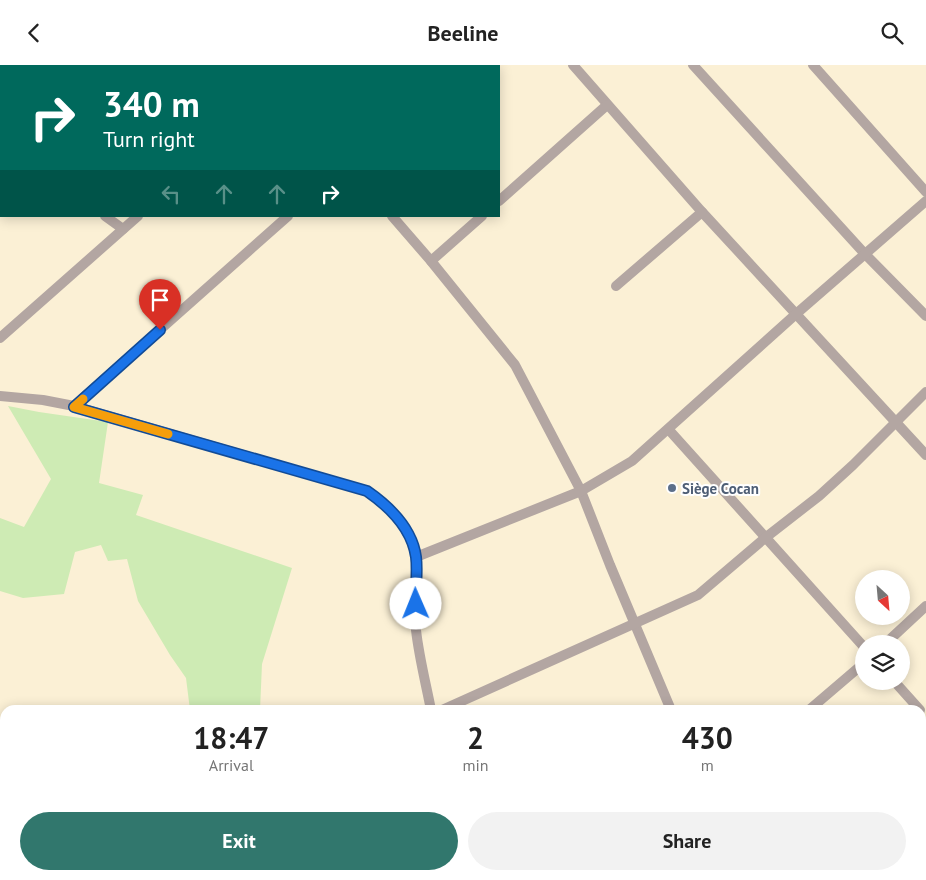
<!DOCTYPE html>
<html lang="en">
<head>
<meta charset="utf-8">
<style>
  :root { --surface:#fff; --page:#f2f2f2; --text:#222; --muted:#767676; --accent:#31776d }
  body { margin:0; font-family:"PT Sans",sans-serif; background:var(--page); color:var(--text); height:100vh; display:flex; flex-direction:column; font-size:19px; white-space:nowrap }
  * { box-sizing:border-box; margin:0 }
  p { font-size:16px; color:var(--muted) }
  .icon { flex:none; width:28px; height:28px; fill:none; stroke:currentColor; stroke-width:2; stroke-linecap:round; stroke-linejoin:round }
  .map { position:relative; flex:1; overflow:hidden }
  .panel { position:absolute; left:0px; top:640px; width:926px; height:175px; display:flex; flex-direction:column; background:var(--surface); border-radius:15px 15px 0 0; box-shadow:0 2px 12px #0003 }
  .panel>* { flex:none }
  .top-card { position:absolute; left:0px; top:0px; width:500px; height:152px; box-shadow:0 2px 12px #0003; background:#00695c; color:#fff; overflow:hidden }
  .needle { width:32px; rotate:154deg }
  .controls { position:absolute; left:855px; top:505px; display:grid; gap:10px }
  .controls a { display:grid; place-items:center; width:55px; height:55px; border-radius:50%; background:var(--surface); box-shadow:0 2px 12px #0003; font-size:25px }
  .pin { position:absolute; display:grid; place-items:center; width:42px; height:42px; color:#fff; margin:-51px -21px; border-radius:50% 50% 50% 0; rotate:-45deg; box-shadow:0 0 5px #0007 }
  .pin .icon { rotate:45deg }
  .me { position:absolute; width:55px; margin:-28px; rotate:359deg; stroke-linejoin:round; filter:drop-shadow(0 0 4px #0008) }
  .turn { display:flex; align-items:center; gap:18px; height:105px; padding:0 20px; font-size:22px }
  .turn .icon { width:65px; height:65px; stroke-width:2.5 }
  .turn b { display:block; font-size:35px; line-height:42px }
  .lanes { display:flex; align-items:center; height:48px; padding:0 20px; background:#0003; justify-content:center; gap:25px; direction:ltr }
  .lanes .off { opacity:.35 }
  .eta { display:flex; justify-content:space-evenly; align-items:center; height:85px; text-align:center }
  .eta b { font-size:30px; font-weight:700; line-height:35px }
  .action { display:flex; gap:10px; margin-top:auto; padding:10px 20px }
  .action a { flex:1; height:58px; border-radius:30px; background:var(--accent); color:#fff; font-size:20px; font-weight:700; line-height:58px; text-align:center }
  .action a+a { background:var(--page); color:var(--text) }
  header { display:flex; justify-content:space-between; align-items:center; height:65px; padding:0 20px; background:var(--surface); font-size:22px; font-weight:700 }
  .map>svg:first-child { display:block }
</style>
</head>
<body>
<header><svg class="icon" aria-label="back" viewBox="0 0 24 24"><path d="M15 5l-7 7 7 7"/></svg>Beeline<svg class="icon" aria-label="search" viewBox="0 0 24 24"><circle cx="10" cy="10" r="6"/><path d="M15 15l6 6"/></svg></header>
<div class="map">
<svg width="926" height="815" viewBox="0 0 926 815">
  <rect width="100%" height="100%" fill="#fbf0d5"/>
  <g fill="#ceebb4">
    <polygon points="8,341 39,347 108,357 99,418 143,430 136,450 292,503 262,599 260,645 190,645 186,613 170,590 138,536 127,494 108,496 101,480 75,487 64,529 23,533 0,526 0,453 24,462 51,414"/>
    <rect x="276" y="810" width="67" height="5"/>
  </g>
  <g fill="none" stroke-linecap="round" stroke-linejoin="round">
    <g stroke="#b3a6a2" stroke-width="10">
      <polyline points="77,0 80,1"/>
      <polyline points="573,0 702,147 926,390"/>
      <polyline points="693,0 865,189 926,251"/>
      <polyline points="813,0 926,127"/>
      <polyline points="304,1 305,0"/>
      <polyline points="456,1 458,0"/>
      <polyline points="0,103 1,103"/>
      <polyline points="499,136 607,40"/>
      <polyline points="105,151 123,164"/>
      <polyline points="392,151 431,196 515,300 581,426 610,500 671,645"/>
      <polyline points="431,196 482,151"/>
      <polyline points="616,221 702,147"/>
      <polyline points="0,273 138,151"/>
      <path d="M0,331L43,335L74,341L367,426C390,442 411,463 416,492C419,514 414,542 416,565C419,592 426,619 431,645"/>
      <polyline points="74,341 288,151"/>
      <polyline points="669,365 864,582"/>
      <polyline points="416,492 581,426 632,396 796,249 926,136"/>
      <polyline points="885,579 926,541"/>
      <polyline points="894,616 920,645"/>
      <polyline points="442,645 698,530 765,473 819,431 853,400 926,327"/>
      <polyline points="809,645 864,598"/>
      <polyline points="198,810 198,815"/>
      <polyline points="434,810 434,815"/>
      <polyline points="744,810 747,815"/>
      <polyline points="534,815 546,810"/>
    </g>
    <g stroke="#b3a6a2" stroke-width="12">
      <polyline points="921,743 926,738"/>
      <polyline points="839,815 845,810"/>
    </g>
  </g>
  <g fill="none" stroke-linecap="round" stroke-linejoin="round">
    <g stroke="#114b97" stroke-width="12">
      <path id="route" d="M160,265L74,342L367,426C390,442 412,463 416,492C418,507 415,524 416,539"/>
    </g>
    <use href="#route" stroke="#1a73e8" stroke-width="9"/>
    <polyline stroke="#f59e0b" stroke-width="9" points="83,334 74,342 168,369"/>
  </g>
  <circle fill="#5c6f8a" stroke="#fff" stroke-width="2" cx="672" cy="423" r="5"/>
  <g text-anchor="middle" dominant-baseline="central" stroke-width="4" stroke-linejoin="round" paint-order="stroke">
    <g font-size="15" font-weight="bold" fill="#4e5e75" stroke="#fff" text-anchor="start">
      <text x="682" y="423">Siège Cocan</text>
    </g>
  </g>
</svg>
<div class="controls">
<a><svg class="needle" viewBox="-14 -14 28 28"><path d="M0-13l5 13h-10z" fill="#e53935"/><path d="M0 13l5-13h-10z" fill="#767676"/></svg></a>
<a><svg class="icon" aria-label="layers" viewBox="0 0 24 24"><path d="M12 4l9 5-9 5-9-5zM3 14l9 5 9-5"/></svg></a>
</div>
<div class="pin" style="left:160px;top:265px;background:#d93025"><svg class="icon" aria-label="arrive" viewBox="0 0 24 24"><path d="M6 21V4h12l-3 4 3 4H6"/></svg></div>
<svg class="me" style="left:416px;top:539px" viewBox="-20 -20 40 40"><circle r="19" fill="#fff"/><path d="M0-13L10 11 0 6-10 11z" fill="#1a73e8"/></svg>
<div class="top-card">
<div class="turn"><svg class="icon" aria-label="right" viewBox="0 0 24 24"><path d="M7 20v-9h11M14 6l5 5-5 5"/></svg><div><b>340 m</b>Turn right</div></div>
<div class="lanes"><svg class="icon off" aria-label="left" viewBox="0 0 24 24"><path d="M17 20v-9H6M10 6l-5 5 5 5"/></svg><svg class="icon off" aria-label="ahead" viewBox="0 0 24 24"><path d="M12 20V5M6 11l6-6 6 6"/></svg><svg class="icon off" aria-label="ahead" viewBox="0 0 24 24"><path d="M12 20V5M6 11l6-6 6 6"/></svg><svg class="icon" aria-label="right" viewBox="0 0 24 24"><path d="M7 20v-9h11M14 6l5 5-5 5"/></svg></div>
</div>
<section class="panel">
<div class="eta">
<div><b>18:47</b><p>Arrival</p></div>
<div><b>2</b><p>min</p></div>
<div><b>430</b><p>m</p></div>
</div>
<div class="action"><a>Exit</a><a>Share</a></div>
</section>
</div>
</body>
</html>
